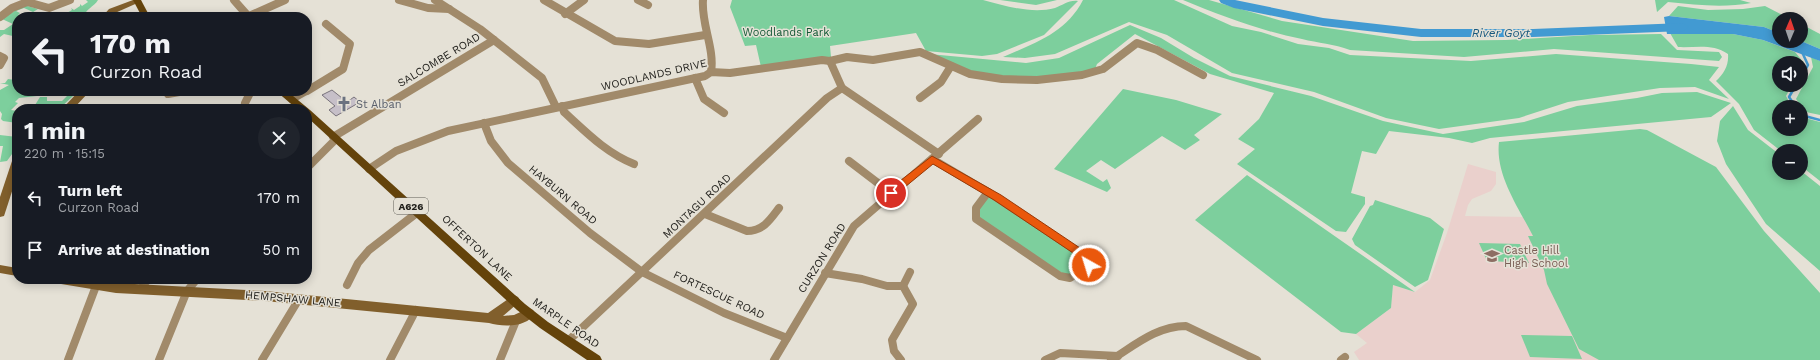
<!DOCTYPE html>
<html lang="en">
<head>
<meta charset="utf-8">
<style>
  :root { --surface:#171b24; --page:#20242c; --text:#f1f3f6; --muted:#9ea1a6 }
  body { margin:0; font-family:"Work Sans",sans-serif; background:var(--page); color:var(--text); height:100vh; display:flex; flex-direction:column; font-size:15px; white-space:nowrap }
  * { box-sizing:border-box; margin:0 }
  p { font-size:13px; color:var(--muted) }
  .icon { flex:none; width:22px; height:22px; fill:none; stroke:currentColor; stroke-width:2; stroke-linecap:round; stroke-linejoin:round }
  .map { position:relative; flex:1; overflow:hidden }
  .details { position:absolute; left:12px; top:104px; width:300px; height:180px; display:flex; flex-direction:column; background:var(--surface); border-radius:16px; box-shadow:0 2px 10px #0003 }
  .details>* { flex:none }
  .banner { position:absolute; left:12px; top:12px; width:300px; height:84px; border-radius:16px; box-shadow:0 2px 10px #0003; background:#171b24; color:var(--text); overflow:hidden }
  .needle { width:26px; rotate:2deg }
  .fabs { position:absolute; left:1772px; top:12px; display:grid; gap:8px }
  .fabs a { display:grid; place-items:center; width:36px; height:36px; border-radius:50%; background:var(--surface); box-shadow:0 2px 10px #0003; font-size:20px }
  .pin { position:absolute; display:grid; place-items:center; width:34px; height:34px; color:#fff; margin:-17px; border:2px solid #fff; border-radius:50%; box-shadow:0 1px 4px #0007 }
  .me { position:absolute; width:44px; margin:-22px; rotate:321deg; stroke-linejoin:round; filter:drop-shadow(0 0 3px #0008) }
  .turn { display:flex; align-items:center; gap:14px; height:84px; padding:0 12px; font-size:18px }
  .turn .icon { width:52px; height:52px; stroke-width:2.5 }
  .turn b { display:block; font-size:28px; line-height:34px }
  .round { display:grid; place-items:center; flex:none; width:42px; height:42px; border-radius:21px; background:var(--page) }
  .overview { display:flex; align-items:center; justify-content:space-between; height:68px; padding:0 12px }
  h1 { font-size:24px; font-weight:700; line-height:30px }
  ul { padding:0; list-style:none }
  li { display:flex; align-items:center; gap:12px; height:52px; padding:0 12px }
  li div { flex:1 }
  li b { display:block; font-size:15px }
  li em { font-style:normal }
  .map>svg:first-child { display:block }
</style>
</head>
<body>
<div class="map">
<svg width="1820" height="360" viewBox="0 0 1820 360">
  <rect width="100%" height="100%" fill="#e5e1d6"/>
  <polygon fill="#ead0cc" points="1468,164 1496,172 1496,184 1491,191 1472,199 1468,205 1465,216 1525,217 1599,360 1359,360 1354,352 1367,343 1356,334 1391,308 1393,285 1415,292 1430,280 1447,233"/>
  <g fill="#7dcf9d">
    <path d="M86,0H98C94,7 85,9 84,17L68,16L65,14L72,10L71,8L74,10L80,6V4L82,6L88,2Z"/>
    <path d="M732,0H983C1005,6 1032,14 1055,8C1064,5 1068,0 1078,1L1044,35L997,54L982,56L926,51L916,33L830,46L831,57L761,67L756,45L745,46L730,7Z"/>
    <polygon points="1000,0 1057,0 1036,5"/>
    <path d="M1083,0H1174L1232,26L1261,32L1298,44L1329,48L1350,55L1471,61L1556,54L1691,64L1719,67L1709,80L1729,99L1695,87L1660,88L1568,102L1519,118L1439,129L1386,118L1314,92L1232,73L1167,35L1129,22L1055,54L1025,58L1003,57C1035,43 1066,33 1083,0Z"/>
    <path d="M1183,0H1209L1282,21L1413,41L1506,40L1590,35L1661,34L1677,50L1719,52L1722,57L1719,61L1554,49L1464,57L1350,50C1334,44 1318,43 1302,39C1261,31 1222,16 1183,0Z"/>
    <path d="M1655,0H1740L1751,3C1724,8 1696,5 1668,2L1657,12Z"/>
    <polygon points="24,5 38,9 33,12 24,8 16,11 20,13 18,15 24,17 17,17 17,37 4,34 0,37 0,30 4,30 13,24 2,19"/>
    <polygon points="1678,6 1708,10 1743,9 1765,6 1790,19 1779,19 1779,33 1764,27 1669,16"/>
    <polygon points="1801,24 1820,34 1820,49 1801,41"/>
    <path d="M1130,25L1161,38L1194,58L1230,76L1311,96L1383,121L1443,134L1524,122L1577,106L1637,98L1662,93L1697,92L1731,103L1711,117L1490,138L1472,143L1449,138L1389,131L1376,154L1362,151L1351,193L1365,197V204L1346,232L1336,231L1237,164L1255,149L1238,139L1259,119L1274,93L1210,74L1135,34L1097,64L1095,69C1057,77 1009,83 971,71C957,67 943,60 929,54L1026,63L1059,58Z"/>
    <path d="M1670,33L1733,34L1763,40L1795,52L1804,63L1801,68V63H1779V85H1792L1786,96L1792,107H1779V129H1801V117L1820,122V181L1801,166V151H1781L1754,130L1739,104L1716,81C1724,74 1729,65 1728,54C1712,43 1696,48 1678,47Z"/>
    <polygon points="1811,57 1820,61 1820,115 1806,112 1796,99 1813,67"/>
    <polygon points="17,78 17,91 61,91 60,93 48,92 46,95 19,98 15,102 18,103 11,110 17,111 17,123 3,121 1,119 2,114 0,111 0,90 9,85 0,83 5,83 8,79 15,80"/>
    <polygon points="1123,89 1176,100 1222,114 1194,135 1200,140 1185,150 1162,136 1115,169 1101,160 1086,171 1103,182 1107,179 1111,188 1107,192 1054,169"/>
    <polygon points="67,96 73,96 59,109 40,107 35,105 40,97 47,97 47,101 62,101"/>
    <polygon points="1733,106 1748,130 1779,154 1779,173 1801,173 1801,171 1820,186 1820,271 1766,224 1726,164 1717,141 1720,121"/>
    <path d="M1640,129L1647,130L1716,167L1764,231L1820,293V360H1599L1579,349L1547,284L1544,270L1528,236H1533C1519,208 1495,175 1499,142Z"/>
    <polygon points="0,135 17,137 17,147 7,161 0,162 3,146 0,146"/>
    <polygon points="1247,175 1415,292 1393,285 1391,308 1356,334 1341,332 1195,220"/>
    <polygon points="988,192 1088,260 1070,278 976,219 974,210"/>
    <polygon points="1375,200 1430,218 1444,229 1428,280 1415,287 1355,245 1352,239 1370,206 1373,205"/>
    <polygon points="1479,243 1520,244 1529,263 1487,261"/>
    <polygon points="1521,335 1572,336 1582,359 1530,357"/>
  </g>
  <polygon fill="#429ad2" points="1669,16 1764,27 1779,33 1779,41 1801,41 1820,49 1820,61 1763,40 1733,34 1667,34 1664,17"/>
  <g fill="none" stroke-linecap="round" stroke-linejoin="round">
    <g stroke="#429ad2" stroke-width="2.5">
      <polyline points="1801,78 1808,65 1802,52"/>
      <polyline points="1796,85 1789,97 1796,107"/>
      <polyline points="1801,115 1820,120"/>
    </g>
    <polygon fill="#429ad2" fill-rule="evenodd" points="1219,0 1235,0 1323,18 1421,29 1533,29 1683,23 1689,27 1683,31 1533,37 1421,37 1323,26 1234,8 1221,3"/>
  </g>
  <polygon fill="#c6bfc8" stroke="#79737c" points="332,90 347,102 354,97 360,102 336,116 329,110 335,106 322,95"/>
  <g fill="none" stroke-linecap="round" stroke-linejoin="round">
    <g stroke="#a18a6a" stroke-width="8">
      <polyline points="234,0 248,16"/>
      <polyline points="399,0 428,8 449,9"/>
      <polyline points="435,0 480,29 542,78 556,107"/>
      <polyline points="544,0 615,41 649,44 705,35"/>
      <polyline points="638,0 648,5"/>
      <path d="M703,0C701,24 715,49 711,72"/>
      <polyline points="565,14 584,0"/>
      <polyline points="0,17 12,8 27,2 49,8 70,0"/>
      <polyline points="247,17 285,0"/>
      <polyline points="0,56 4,58 0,65"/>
      <polyline points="830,61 842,88 939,154"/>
      <polyline points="695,78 704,99 724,113"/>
      <polyline points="307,91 343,69 350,44 326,24"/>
      <polyline points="168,94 185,91"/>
      <polyline points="920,98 941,82 951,66"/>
      <polyline points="292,99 306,91"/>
      <polyline points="245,103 251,91"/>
      <path d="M562,106L564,112C586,132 606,153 634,164"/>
      <polyline points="484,123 491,141 508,163 590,233 642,272 724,313 787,338"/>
      <polyline points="333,137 494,40"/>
      <polyline points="932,159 988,192"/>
      <polyline points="849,161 891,193"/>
      <polyline points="307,168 336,139"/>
      <polyline points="369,169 396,151 448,131 705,76 711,72 730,73 822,60 830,61 847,57 873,60 920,52 970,74 1002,79 1037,80 1082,75 1103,69 1137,43 1157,50 1203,75"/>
      <polygon points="988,192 1086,257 1089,265 1070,278 1060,276 976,219 976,208"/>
      <path d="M705,214L747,231C763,231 770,220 779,208"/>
      <polyline points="825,273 862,279 887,286 903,286 913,304 892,340 894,351 901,360"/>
      <polyline points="347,285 358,263 369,250 418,212"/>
      <polyline points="903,286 910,272"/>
      <polyline points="141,289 148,279"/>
      <polyline points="568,341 827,98 842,88"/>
      <polyline points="68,360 96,286"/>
      <polyline points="159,360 187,291 197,279"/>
      <polyline points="262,360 299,299"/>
      <polyline points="390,360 416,310"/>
      <polyline points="500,360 516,321"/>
      <polyline points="774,360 854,226 978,119"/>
      <polyline points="1045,360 1060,353 1118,356"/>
      <path d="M1111,360C1135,345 1157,326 1186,326L1257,360"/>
      <polyline points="1341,360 1345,357"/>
    </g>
    <g fill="#815f2c" fill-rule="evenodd">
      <polygon points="133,0 142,1 115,13 111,17 102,17 109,9"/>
      <polygon points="79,91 90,91 73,109 62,109"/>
      <polygon points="17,157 17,176 5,213 4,216 0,217 0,197 12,161"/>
      <polygon points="0,265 17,268 17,276 0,273"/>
      <path d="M50,279H85L116,283L265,291L488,313L514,295L518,297L520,300L518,303L503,316L514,315L529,308L533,310L535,313C527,328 502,327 489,323L265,301L116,293L55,283L51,282Z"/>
    </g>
    <g fill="#64430b" fill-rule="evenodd">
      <polygon points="133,0 141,0 150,17 142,17"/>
      <polygon points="276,91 287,91 310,110 525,304 548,322 600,356 602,360 587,360 540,328 517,310 307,117 307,109 297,109"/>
    </g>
  </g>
  <polygon fill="#ea580c" stroke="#983908" points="932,156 1001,195 1089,254 1094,265 1092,268 1085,268 1082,259 994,200 933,164 894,196 887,196 887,191"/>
  <defs>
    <g id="church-bare" transform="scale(1.2)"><path d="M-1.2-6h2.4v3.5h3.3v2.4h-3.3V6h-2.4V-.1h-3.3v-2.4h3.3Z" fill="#6b7280" stroke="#e5e1d6" stroke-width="2.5" paint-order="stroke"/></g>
    <g id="school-bare" transform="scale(1.2)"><path d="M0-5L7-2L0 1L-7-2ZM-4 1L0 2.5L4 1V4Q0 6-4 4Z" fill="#8d6e63" stroke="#e5e1d6" stroke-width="2.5" paint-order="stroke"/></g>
  </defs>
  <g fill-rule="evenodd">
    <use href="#church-bare" x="344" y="104"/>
    <use href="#school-bare" x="1492" y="256"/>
  </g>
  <g text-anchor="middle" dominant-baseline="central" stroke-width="3" stroke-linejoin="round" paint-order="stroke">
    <rect fill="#e5e1d6" stroke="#5c5b54" stroke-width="1" x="394" y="198" width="34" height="16" rx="3"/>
    <g font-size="10" font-weight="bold" fill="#22211d">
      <text x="411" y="206">A626</text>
    </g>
    <g font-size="11" fill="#115734" stroke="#e5e1d6">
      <text x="786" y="32">Woodlands Park</text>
    </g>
    <g font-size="11" fill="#22211d" stroke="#e5e1d6">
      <text transform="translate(439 60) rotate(-31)">SALCOMBE ROAD</text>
      <text transform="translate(654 75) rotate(-13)">WOODLANDS DRIVE</text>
      <text transform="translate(563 195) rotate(40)">HAYBURN ROAD</text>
      <text transform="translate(697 206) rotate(-43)">MONTAGU ROAD</text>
      <text transform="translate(477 248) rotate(43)">OFFERTON LANE</text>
      <text transform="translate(822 258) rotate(-58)">CURZON ROAD</text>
      <text transform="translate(719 295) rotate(25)">FORTESCUE ROAD</text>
      <text transform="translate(293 299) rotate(5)">HEMPSHAW LANE</text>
      <text transform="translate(566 323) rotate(35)">MARPLE ROAD</text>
    </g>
    <g font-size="11" fill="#5b616d" stroke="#e5e1d6" text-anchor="start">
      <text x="356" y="104">St Alban</text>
    </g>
    <g font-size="11" fill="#785e54" stroke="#e5e1d6" text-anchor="start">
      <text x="1504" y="250">Castle Hill<tspan x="1504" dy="13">High School</tspan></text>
    </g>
    <g font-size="12" font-style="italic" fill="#18597f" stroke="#e5e1d6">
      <text x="1501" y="33">River Goyt</text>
    </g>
  </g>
</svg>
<div class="fabs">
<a><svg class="needle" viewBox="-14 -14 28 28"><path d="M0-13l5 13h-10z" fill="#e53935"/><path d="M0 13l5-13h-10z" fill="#9ea1a6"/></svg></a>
<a><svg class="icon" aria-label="sound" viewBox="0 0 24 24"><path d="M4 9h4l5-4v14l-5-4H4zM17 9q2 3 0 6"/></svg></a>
<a>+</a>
<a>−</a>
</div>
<div class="pin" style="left:891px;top:193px;background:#d93025"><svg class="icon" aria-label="arrive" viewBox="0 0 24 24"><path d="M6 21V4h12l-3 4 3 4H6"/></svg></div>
<svg class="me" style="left:1089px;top:265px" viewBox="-20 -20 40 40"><circle r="17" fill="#ea580c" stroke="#fff" stroke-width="3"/><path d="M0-11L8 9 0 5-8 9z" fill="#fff"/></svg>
<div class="banner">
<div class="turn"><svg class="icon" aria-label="left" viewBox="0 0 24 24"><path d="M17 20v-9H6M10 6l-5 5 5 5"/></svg><div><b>170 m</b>Curzon Road</div></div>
</div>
<section class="details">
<div class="overview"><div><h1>1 min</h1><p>220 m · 15:15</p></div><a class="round"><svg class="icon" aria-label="close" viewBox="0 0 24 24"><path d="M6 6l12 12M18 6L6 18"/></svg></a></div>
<ul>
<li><svg class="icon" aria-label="left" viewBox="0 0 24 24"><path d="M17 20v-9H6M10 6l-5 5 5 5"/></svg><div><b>Turn left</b><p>Curzon Road</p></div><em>170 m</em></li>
<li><svg class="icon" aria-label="arrive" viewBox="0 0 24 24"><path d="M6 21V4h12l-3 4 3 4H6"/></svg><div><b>Arrive at destination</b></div><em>50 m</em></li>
</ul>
</section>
</div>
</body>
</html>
